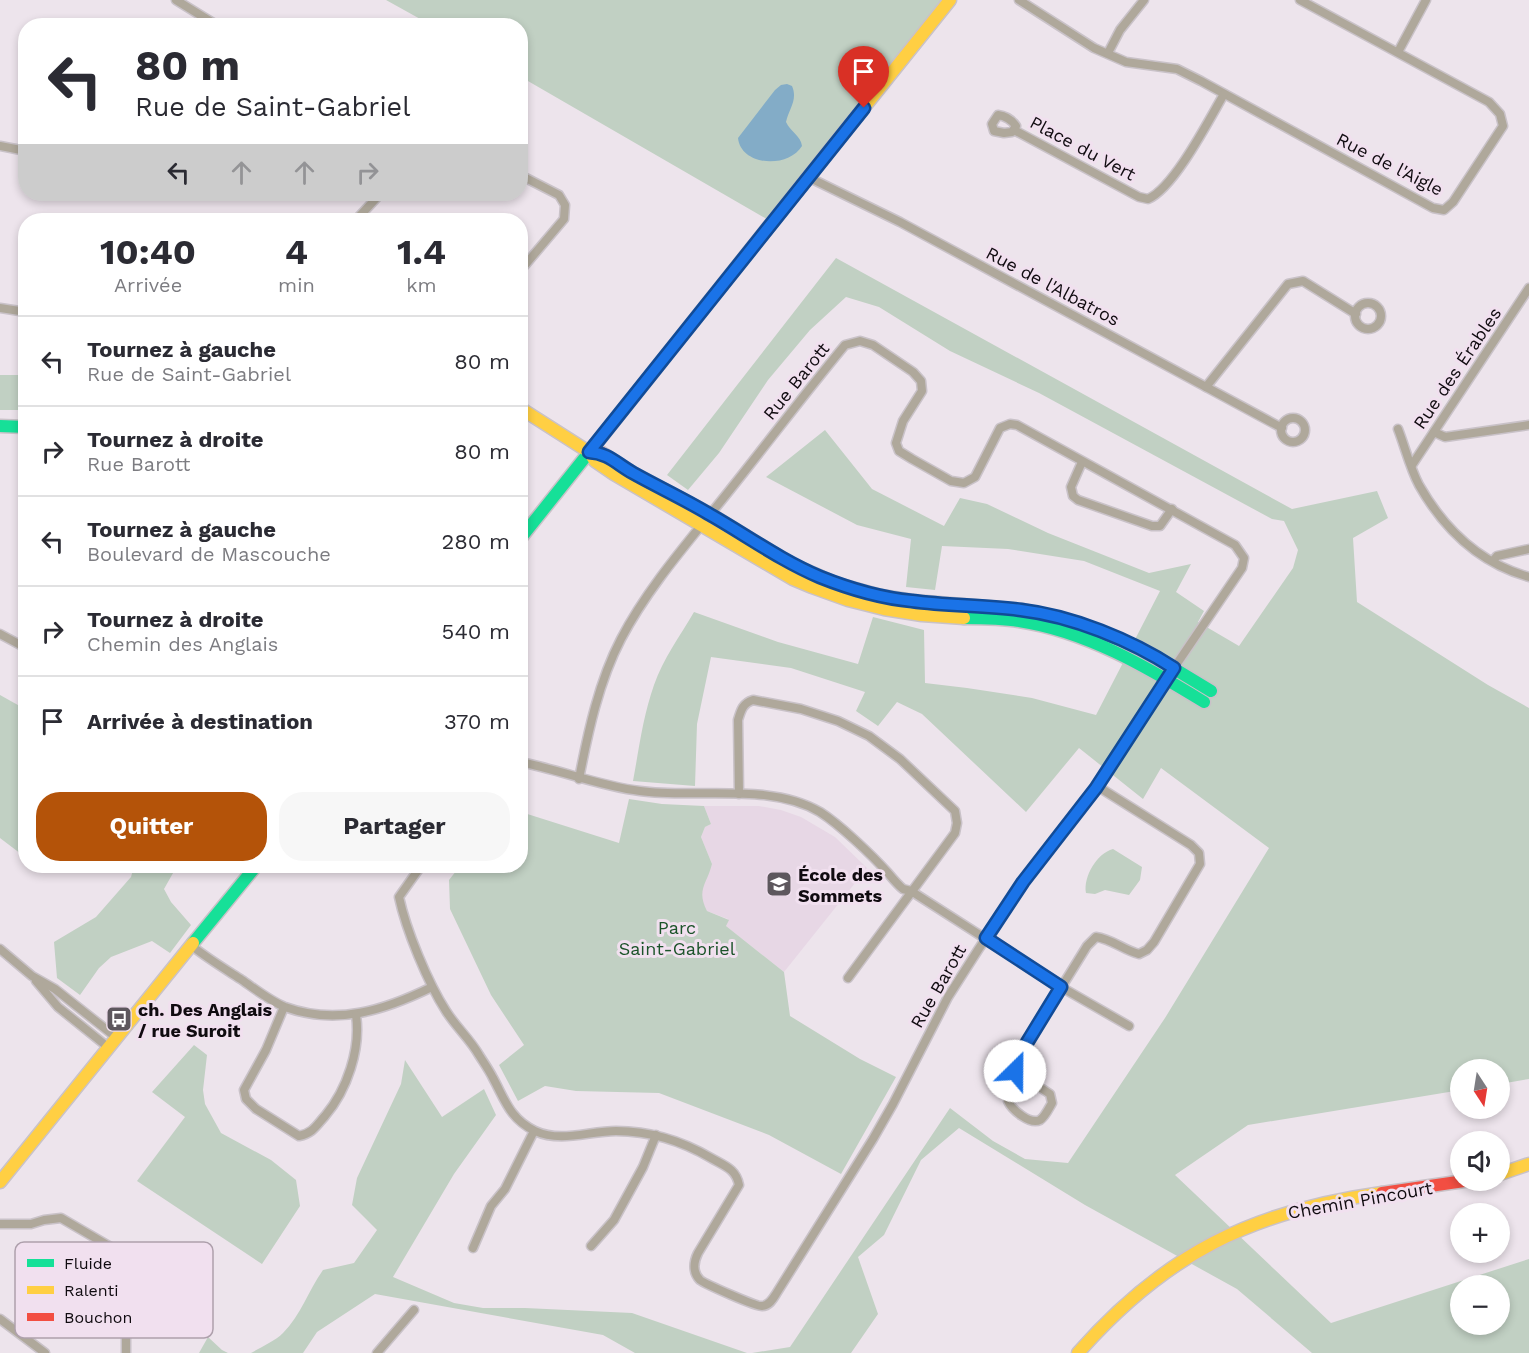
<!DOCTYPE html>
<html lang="fr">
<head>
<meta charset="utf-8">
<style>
  :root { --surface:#fff; --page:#f7f7f7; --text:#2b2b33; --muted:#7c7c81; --line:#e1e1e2; --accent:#b45309 }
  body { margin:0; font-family:"Work Sans",sans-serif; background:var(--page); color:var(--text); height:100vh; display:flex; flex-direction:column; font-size:22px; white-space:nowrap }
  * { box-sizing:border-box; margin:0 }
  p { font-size:20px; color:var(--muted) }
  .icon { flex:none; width:33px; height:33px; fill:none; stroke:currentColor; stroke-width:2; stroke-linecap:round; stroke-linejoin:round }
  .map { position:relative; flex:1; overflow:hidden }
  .details { position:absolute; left:18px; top:213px; width:510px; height:660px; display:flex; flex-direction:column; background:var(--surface); border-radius:24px; box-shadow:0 3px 9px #0003 }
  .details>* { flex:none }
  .banner { position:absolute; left:18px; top:18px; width:510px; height:183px; border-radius:24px; box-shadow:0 3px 9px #0003; background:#fff; color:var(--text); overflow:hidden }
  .needle { width:39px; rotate:168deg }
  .buttons { position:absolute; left:1450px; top:1059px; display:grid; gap:12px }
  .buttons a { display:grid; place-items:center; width:60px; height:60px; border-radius:50%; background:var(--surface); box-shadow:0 3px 9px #0003; font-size:30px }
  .pin { position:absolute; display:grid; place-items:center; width:51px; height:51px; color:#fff; margin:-62px -26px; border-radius:50% 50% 50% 0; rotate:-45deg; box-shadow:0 0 6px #0007 }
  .pin .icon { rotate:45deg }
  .me { position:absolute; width:66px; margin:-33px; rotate:23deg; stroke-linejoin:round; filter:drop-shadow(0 0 4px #0008) }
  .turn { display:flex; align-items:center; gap:21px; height:126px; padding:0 18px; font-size:27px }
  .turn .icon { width:78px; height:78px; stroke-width:2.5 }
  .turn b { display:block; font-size:42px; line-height:51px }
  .lanes { display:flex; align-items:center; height:57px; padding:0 18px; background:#0003; justify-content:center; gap:30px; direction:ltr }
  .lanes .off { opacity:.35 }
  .eta { display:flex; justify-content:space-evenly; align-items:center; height:102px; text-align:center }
  .eta b { font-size:36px; font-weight:700; line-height:42px }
  .button { display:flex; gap:12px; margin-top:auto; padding:12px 18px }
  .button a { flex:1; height:69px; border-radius:24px; background:var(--accent); color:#fff; font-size:24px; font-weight:700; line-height:69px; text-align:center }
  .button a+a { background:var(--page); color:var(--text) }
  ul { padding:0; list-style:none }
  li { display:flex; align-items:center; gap:18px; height:90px; padding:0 18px; border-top:2px solid var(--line) }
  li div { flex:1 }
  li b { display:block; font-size:22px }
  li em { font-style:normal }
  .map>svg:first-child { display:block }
</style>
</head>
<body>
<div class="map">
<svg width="1529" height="1353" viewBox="0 0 1529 1353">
  <rect width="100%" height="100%" fill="#ede4ec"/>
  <polygon fill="#e7d7e5" points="704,806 759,806 781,810 801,817 835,837 867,868 784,972 726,926 728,919 707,911 702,901 701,891 712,864 701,837 705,827 711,824"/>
  <g fill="#c1d0c3" fill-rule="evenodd">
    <polygon points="386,0 950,0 772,222 521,77 520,26 431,25"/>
    <path d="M836,258L1292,509L1377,491L1388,518L1353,538L1357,602L1488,685L1529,708V1079L1500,1084V1070H1461V1090L1248,1125L1175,1175L1331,1323L1529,1259V1353H1312L1237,1289L1085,1205L959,1128L921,1160L884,1235L858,1257L878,1314L851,1353H752L790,1347L950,1108L993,1141L1025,1159L1068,1163L1165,1018L1269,848L1161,768L1143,799L1079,748L1026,812L922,714L897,702L878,726L856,711L865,692L791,668L711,657L697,724L695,786L633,781C639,749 643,716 654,685C663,659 680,636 694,612L778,642L858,664L873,617L924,630L925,683L967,688L1032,698L1096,715L1160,591L1084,561L1008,549L942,546L935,590L906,587L911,539L857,525L766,477L825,430L872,489L944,526L960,498L987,504L1048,533L1149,573L1191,564L1176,592L1204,611L1198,622L1239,646L1293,568L1298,550L1284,521L1272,519L1039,393L950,351L879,307L846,297L810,330L768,380L719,453L688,490L667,475ZM1461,1286H1500V1324H1461Z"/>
    <rect x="0" y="375" width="25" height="35"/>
    <polygon points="0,695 25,709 25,857 0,838"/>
    <path d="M629,799L662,804L704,806L711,824L705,827L701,837L712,864C707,884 696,890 707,911L729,920L726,926L784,972L790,1016L860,1059L896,1077L841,1174L769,1135L659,1093L576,1091L545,1086L518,1101L499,1065L524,1045L491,995L450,909L449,880L460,866H520L521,812L619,843Z"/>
    <path d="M1113,849L1142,867L1140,880L1129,895L1105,890L1095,894L1086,893C1083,877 1097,853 1113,849Z"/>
    <polygon points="134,866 177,866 164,889 171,902 191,925 170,953 152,941 111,957 99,968 80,995 57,978 54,942 96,917 131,877"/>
    <polygon points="194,1045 207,1055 203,1090 205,1104 221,1133 271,1160 296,1180 300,1206 262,1264 137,1181 185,1117 152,1092"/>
    <path d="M405,1060L442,1117L484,1089L496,1115L454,1174L393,1277L454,1303L483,1308H525L632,1313L747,1353H635L603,1335L375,1294L317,1332L303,1353H251C261,1347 275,1341 283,1333C301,1315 308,1291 323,1270L354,1263L377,1230L352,1205L357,1178L401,1084Z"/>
    <polygon points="208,1337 222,1350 228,1353 199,1353"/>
  </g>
  <path fill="#83acc7" d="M787,84L792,86C798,100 789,109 786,122C790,131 801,136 802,146C788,169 741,166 738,138L775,90L781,85Z"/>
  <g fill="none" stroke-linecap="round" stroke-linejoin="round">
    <g stroke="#c9c2c8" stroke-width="11">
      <g id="street">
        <polyline points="176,0 218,26"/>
        <polyline points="1019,0 1094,48 1126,62 1177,69 1201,81 1433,208 1444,210 1453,202 1503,126 1500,114 1489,102 1300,0"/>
        <polyline points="1398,52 1426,0"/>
        <polyline points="1108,53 1120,30 1144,0"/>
        <path d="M998,115C1006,116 1011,119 1016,126L1012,132L1004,133L994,131L992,124Z"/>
        <path d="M1014,130L1139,197L1148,199C1174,188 1209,120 1224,94"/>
        <polyline points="0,146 26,151"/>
        <polyline points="520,175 559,195 565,205 564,219 520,271"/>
        <polyline points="808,177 900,222 1282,428"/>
        <polyline points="356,220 380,194"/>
        <circle cx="1368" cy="316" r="13"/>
        <polyline points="0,308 26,312"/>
        <polyline points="1206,387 1288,284 1303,281 1356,314"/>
        <circle cx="1293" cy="430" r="12"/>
        <path d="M1398,429C1405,447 1410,468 1419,485C1444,529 1479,563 1529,577"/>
        <polyline points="1434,432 1445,437 1529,425"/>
        <polyline points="1082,462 1071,487 1073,496 1078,500 1152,526 1160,526 1172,509"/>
        <polyline points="1412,465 1529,288"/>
        <polyline points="1493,561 1497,556 1529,549"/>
        <polyline points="0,634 26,648"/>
        <path d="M520,762C561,770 599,786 640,791C696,799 769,782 820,812C839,824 872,855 888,873C893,879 897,884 903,889L911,891L1061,987L1129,1026"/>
        <path d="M739,794L738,720C741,710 743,703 753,700L801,709L838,721L869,736L900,759L955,811L957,823L955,833L848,978"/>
        <path d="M421,866L399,897C406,930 428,983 446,1011C456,1027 470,1039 479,1055C484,1063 489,1070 493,1078C505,1100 510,1119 535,1131C561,1143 589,1131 616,1131C650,1131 682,1141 711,1158C725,1166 736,1169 739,1185L698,1253C694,1261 692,1272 700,1280C705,1284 757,1307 762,1306C769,1306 773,1299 776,1294L873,1139L893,1104L948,997L978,950L1023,882L1096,788L1174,668L1242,568L1244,558L1235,545L1017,425L1010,424L1000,428L975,477L964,483L951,481L912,459L899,451L896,443L903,421L922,391L921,381L913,372L873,345L860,341L845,345C801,398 760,453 717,506C683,548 646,591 621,639C599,681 588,732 579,779"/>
        <path d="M192,946C207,958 225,969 242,980C255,989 270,1001 285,1007C337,1026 385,1010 432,987"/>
        <polyline points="0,949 32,976 55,989 117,1038"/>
        <polyline points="36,981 58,1007 109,1048"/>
        <path d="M284,1007L266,1050L244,1090L246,1099L256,1109L299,1136C313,1133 316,1126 325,1116C347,1090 361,1049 356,1015"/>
        <path d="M1015,1071L1050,1094L1052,1103C1049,1108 1045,1117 1040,1120C1030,1125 1012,1110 1008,1101L1020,1054L1087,946L1096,937C1112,939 1123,950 1139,954L1147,950L1154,942L1200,864L1199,853L1191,845L1097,786"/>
        <polyline points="0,1224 31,1224 44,1220 61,1218 133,1260 153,1276 154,1287 126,1328 126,1353"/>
        <polyline points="591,1246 614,1220 643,1167 656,1135"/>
        <polyline points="473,1248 491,1206 505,1189 534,1131"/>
        <polyline points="0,1319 45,1353"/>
        <polyline points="377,1353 414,1310"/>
      </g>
    </g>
    <g stroke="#c9c2c8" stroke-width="15">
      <g id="fast">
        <polyline points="0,426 26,427"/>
        <polyline points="520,539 825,156"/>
        <polyline points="821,577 837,584 881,596 913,601 1023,610 1072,622 1140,648 1211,691"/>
        <path d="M964,618C982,618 1001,618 1019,621C1086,631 1147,667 1204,702"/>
        <polyline points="193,943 256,866"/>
      </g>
    </g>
    <g stroke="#c9c2c8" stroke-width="15">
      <g id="slow">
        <polyline points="825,156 950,0"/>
        <polyline points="520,408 589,452 595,461 614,474 793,579 812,587 848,600 884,609 922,615 964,618"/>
        <polyline points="1500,1174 1529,1164"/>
        <polyline points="0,1182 193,943"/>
        <path d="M1078,1353C1165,1254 1252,1211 1382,1193"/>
      </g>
    </g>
    <g stroke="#c9c2c8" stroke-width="15">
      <g id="jam">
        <polyline points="589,452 602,453 633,473 710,514 793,565 821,577"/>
        <polyline points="1382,1193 1471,1180"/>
      </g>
    </g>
    <use href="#street" stroke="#afa89b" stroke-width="8"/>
    <use href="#fast" stroke="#16e098" stroke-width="12"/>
    <use href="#slow" stroke="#ffcf43" stroke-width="12"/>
    <use href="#jam" stroke="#f24e42" stroke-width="12"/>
  </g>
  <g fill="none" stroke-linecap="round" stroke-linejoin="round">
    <g stroke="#114b97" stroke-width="15">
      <path id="route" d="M864,108L589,452C608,453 617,464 633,473C658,487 684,499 709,514C746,535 780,560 820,577C850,589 880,598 912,601C948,606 985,605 1021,610C1072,616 1131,640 1174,668L1096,788L1023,882L986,938L1061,987L1020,1054L1015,1071"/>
    </g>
    <use href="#route" stroke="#1a73e8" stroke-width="10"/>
  </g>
  <defs>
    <g id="school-square" transform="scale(1.35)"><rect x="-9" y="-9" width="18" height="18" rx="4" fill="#5d575d" stroke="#f1e0ef"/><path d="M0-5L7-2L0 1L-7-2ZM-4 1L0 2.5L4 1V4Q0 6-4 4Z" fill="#fff"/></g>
    <g id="bus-square" transform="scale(1.35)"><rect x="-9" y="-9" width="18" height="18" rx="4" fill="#5d575d" stroke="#f1e0ef"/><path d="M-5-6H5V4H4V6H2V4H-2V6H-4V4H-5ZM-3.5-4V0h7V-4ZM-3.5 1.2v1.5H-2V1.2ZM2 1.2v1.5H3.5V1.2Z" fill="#fff"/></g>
  </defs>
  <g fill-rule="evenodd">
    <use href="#school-square" x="779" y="884"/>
    <use href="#bus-square" x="119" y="1019"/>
  </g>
  <g text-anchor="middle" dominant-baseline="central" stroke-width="6" stroke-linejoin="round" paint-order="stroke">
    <g font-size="18" fill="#100b10" stroke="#f1e0ef">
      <text transform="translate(1083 148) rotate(28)">Place du Vert</text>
      <text transform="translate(1390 164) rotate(27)">Rue de l'Aigle</text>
      <text transform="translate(1053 286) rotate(28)">Rue de l'Albatros</text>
      <text transform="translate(1457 368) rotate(-56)">Rue des Érables</text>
      <text transform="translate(796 381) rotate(-51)">Rue Barott</text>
      <text transform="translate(938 986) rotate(-60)">Rue Barott</text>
      <text transform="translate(1360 1200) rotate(-10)">Chemin Pincourt</text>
    </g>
    <g font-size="18" font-weight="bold" fill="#100b10" stroke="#f1e0ef" text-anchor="start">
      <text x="798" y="874">École des<tspan x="798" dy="21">Sommets</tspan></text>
      <text x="138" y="1009">ch. Des Anglais<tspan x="138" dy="21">/ rue Suroit</tspan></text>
    </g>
    <g font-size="18" fill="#1b5329" stroke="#f1e0ef">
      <text x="677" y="927">Parc<tspan x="677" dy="21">Saint-Gabriel</tspan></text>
    </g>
  </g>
  <rect x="15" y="1242" width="198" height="96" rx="9" fill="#f1e0ef" stroke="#aea0ac" stroke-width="1.5"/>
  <rect x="27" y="1259" width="27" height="8" fill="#16e098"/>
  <rect x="27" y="1286" width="27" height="8" fill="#ffcf43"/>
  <rect x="27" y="1313" width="27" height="8" fill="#f24e42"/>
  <g font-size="16" fill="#100b10">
    <text x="64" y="1269">Fluide</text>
    <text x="64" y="1296">Ralenti</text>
    <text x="64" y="1323">Bouchon</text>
  </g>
</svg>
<div class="buttons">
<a><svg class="needle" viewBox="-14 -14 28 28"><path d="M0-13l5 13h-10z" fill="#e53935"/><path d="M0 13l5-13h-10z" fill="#7c7c81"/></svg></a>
<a><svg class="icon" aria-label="sound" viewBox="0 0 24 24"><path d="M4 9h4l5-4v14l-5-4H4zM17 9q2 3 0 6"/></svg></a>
<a>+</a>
<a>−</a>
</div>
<div class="pin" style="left:864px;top:108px;background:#d93025"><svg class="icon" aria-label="arrive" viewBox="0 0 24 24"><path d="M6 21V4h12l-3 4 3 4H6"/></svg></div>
<svg class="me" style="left:1015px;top:1071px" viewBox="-20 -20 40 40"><circle r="19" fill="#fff"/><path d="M0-13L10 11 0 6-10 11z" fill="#1a73e8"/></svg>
<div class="banner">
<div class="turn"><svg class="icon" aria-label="left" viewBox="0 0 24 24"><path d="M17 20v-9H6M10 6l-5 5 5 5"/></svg><div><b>80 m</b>Rue de Saint-Gabriel</div></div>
<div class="lanes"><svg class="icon" aria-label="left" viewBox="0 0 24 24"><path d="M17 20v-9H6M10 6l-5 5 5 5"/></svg><svg class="icon off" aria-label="ahead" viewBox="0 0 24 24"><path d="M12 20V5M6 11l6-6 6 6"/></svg><svg class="icon off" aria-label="ahead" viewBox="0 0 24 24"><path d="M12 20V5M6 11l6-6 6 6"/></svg><svg class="icon off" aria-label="right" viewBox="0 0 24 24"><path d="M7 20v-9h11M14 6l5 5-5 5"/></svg></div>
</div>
<section class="details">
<div class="eta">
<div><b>10:40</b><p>Arrivée</p></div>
<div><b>4</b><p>min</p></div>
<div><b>1.4</b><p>km</p></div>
</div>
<ul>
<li><svg class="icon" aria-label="left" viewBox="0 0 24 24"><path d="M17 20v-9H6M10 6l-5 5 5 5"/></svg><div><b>Tournez à gauche</b><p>Rue de Saint-Gabriel</p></div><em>80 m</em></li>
<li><svg class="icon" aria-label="right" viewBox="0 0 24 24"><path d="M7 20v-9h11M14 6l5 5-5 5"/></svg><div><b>Tournez à droite</b><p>Rue Barott</p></div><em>80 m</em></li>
<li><svg class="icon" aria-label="left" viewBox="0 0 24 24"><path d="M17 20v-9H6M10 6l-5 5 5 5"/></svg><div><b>Tournez à gauche</b><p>Boulevard de Mascouche</p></div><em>280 m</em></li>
<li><svg class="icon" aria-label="right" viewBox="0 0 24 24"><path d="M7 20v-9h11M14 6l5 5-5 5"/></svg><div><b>Tournez à droite</b><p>Chemin des Anglais</p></div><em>540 m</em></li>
<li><svg class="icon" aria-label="arrive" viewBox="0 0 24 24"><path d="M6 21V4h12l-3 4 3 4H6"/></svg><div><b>Arrivée à destination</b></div><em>370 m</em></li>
</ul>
<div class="button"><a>Quitter</a><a>Partager</a></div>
</section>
</div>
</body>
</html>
